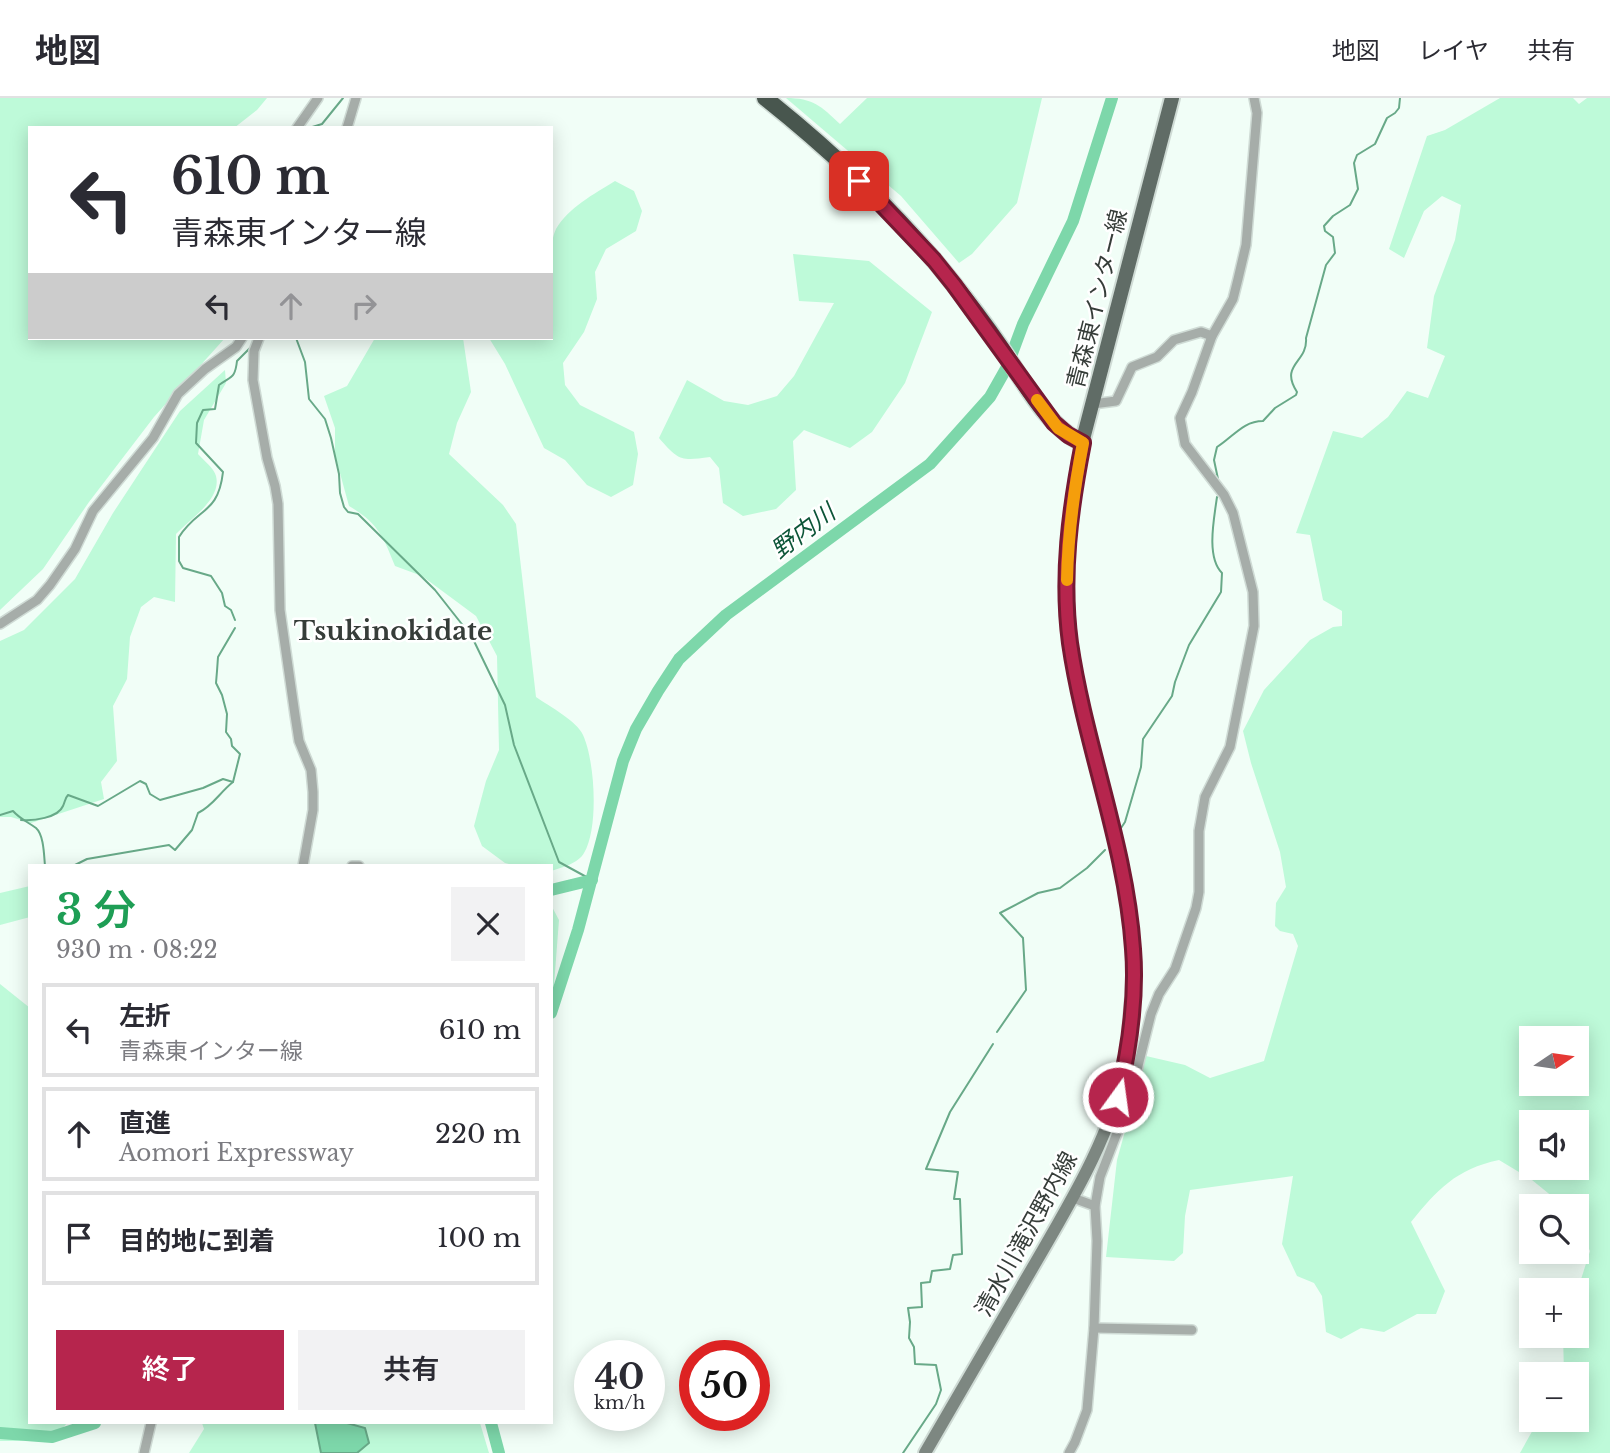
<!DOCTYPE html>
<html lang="ja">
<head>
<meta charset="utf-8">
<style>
  :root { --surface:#fff; --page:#f2f2f3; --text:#2b2b33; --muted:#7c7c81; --line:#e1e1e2; --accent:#b6254d }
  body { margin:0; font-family:"Libre Baskerville","Noto Sans JP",serif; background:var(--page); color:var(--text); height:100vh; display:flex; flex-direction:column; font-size:26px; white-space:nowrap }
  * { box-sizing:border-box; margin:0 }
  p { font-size:23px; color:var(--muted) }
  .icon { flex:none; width:38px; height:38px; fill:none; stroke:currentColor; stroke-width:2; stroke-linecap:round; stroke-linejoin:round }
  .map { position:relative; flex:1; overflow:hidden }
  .drawer { position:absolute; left:28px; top:766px; width:525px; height:560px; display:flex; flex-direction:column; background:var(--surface); border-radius:0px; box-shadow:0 4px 18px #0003 }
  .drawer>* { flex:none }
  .hud { position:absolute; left:28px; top:28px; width:525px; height:214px; border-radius:0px; box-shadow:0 4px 18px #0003; background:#fff; color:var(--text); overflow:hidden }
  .needle { width:46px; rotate:77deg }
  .tools { position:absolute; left:1519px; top:928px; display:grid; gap:14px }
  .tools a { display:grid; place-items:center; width:70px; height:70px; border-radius:0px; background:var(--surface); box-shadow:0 4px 18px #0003; font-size:35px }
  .speed { position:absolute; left:574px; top:1242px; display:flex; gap:14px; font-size:35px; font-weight:700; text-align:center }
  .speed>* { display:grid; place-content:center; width:91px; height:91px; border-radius:50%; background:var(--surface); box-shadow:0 4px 18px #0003; line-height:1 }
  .speed small { font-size:18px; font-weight:400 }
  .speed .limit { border:10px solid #d22; background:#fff; color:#111 }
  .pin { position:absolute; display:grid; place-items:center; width:60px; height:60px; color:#fff; margin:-30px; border-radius:14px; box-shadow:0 4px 10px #0006 }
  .me { position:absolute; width:77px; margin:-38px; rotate:14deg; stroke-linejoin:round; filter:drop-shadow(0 0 5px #0008) }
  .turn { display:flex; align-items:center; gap:24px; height:147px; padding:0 28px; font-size:32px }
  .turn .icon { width:91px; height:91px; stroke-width:2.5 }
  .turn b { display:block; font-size:49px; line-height:60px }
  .lanes { display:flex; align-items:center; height:66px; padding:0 28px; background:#0003; justify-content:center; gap:35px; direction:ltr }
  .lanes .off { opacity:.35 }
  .round { display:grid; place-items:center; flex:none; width:74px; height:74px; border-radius:0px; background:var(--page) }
  .summary { display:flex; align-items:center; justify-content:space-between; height:119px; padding:0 28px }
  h1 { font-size:42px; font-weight:600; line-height:52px; color:#1e9e55 }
  .cta { display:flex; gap:14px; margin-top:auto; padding:14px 28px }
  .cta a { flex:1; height:80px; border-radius:0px; background:var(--accent); color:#fff; font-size:28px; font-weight:600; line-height:80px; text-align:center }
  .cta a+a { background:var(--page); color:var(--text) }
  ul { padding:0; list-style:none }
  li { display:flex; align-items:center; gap:21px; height:94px; margin:0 14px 10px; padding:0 14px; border:4px solid var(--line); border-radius:0px }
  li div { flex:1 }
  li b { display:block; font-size:26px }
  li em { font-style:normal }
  header { display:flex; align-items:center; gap:42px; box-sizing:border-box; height:98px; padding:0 35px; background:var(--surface); border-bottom:2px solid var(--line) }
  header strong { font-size:33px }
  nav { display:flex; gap:38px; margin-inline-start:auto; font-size:24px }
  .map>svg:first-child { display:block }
</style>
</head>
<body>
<header>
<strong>地図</strong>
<nav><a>地図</a><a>レイヤ</a><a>共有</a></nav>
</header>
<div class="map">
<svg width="1610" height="1355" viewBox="0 0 1610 1355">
  <rect width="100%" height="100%" fill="#f1fef7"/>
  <g fill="#befad9" fill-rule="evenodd">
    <polygon points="0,0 267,0 257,12 234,30 30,30 30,240 225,240 154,319 89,404 43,471 0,512"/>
    <path d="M786,0C813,0 821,8 840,26L867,0H1042L1017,105L972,156L959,165L901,98Z"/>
    <path d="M1500,0H1573L1579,6L1587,0H1610V1355H1520L1539,1321H1577V1276H1564L1563,1237H1577V1194L1590,1153L1577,1126V1108H1564L1532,1082L1499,1062C1456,1071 1437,1092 1411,1124L1445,1193L1436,1216H1417L1384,1234L1361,1230L1341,1241L1326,1234L1322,1198L1314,1185L1297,1178L1282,1146L1293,1078L1190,1092L1185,1118L1183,1155L1174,1163L1106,1159L1117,1062L1146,958L1185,967L1210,980L1264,963L1298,848L1293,836L1280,833L1275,828L1276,805L1286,789L1280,754L1251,665L1243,633L1264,592L1310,542L1333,529L1342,528V513L1323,502L1310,437L1296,435L1333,333L1362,340L1388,319L1407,293L1428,300L1445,258L1427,250L1434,198L1455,142L1461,107L1442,98L1424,113L1404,160L1389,151L1427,38L1445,32ZM1531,940H1577V985H1531ZM1531,1024H1577V1069H1531Z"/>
    <path d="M615,83L634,93L642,113L636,133L606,151L595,174L597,201L584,234L563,265L565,287L580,307L634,334L638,356L633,387L611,399L587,387L565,362L544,350L505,266L489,240H551C551,215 546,151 556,131C568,110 594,96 615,83Z"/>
    <path d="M793,156L869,163L932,214L905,285L872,334L850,350L804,332L793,343L796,392L776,411L743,418L723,405L719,370L710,359C681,363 679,363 659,340L687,282L724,303L748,307L777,298L794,278L834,205L799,203Z"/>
    <path d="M375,240H463L471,294L457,325L449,356L503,407L516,426L536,599C549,608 577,623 583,637C595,663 599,730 584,755C579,765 561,770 551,773V768H516L505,765L482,748L474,728L486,683L499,652L497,558L476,518L422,478L395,468C383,438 378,425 349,408L335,357V330L324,298L347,288Z"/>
    <path d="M225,272L226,285L204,322L198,356C203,362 214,370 216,378C222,401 190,421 176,436L175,504L154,499L141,509L130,539L127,581L113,608L117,663L101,684L104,701L31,725L11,719H0V543L24,532L75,481L113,415L180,313Z"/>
    <polygon points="30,788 30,819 0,827 0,795"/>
    <polygon points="551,807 559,822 553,900 551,899"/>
    <path d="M0,886L30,910V1325H67C53,1344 22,1343 0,1343Z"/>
    <polygon points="202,1325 480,1325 489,1355 189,1355 204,1331"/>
  </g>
  <polygon fill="#7dd7aa" stroke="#68a988" stroke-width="2" points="315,1325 347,1325 365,1330 369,1345 357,1355 321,1355"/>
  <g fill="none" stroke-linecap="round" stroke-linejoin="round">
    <g stroke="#68a988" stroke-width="2">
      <polyline points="309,30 322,26 343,0"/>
      <polyline points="296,240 305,264 309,301 325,321 331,340 339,376 340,395 344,409 348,414 358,416 435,492 472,539 505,607 514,647 559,764 592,782"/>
      <path d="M1218,381L1214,362L1217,349C1233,339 1243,323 1263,323L1275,310L1296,297L1297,294C1279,266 1308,265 1306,240L1326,167L1335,155L1333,139L1325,133L1324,128L1333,118L1350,107L1358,91L1354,65L1357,57L1375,46L1387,20L1395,15L1399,10L1400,0"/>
      <path d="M235,522L231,512L225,508L222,495L211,478L183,470L179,463V439C198,409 218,417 223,374L196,345L197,325L203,312L215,311L219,287C231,278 235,281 237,263L250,250"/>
      <path d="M0,717L13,713C20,721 28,724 36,730C44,737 44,758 45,768"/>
      <path d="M21,722C33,723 58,720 63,708C65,704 65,700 68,697L98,708L140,683L146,686L150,696L160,702L203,690L223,681L233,684"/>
      <path d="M1121,730L1125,724L1141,669L1143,641L1172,598L1175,584L1189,547L1221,494L1222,475C1206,459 1214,421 1217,399"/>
      <path d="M73,768L87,761L169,747L175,752L192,732L198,715C213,708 220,694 233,684L240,656L232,648L231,641L226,634L227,616L222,597L216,585L217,573L218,559L235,530"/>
      <polyline points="997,934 1026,892 1023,840 1000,815 1038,795 1060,790 1087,770 1105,752"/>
      <polyline points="903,1355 936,1306 941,1292 936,1267 915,1266 914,1249 909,1240 910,1224 908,1210 922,1209 921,1185 930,1184 932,1173 950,1171 953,1157 962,1156 960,1101 954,1101 958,1074 926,1071 950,1014 993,946"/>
    </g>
    <g stroke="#7dd7aa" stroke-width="12">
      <polyline points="551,792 592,782"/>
      <polyline points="551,915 578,832 623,663 636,631 658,593 679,561 726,517 930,366 990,299 1007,269 1023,226 1073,123 1112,0"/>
      <polyline points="491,1325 499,1355"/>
      <polyline points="0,1335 52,1339 95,1325"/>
    </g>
    <g stroke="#cfdbd5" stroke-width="12">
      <g id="minor">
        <polyline points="297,30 318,0"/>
        <polyline points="347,30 356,0"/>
        <polyline points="259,240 254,253 253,282 267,360 275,388 278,406 280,512 295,617 299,643 311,672 313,694 313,712 303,768"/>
        <polyline points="1093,306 1116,303 1132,269 1157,259 1174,242 1201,234 1212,238"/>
        <polyline points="0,526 37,502 50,487 75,451 93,413 153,340 178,296 205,271 236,249 242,240"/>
        <polyline points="352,768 359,768"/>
        <polyline points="1073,1100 1095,1108"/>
        <polyline points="1094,1230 1192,1232"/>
        <polyline points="144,1355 151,1325"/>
        <polyline points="1069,1355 1075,1344 1087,1312 1094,1230 1097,1143 1095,1108 1100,1079 1129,1004 1151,916 1159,896 1175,871 1196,810 1199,794 1199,733 1205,699 1230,649 1254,528 1253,494 1233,415 1224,397 1185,346 1180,320 1192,294 1212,238 1233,201 1238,181 1246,147 1257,15 1254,0"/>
      </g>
    </g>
    <g stroke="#cfdbd5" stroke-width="16">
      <path id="secondary" d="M925,1355C961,1293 997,1231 1033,1169C1070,1105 1111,1039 1126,965C1129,951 1129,936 1130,922C1132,899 1135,876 1133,853C1128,747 1082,647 1070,542C1062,476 1070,410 1082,345"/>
    </g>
    <g stroke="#cfdbd5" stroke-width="18">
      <polyline id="primary" points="1082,345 1172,0"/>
    </g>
    <g stroke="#cfdbd5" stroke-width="19">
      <path id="motorway" d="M765,0C833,54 898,116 952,184C969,205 985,226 1000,248C1024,283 1044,326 1082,345"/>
    </g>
    <use href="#minor" stroke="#a6ada9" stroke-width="9"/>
    <use href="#secondary" stroke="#7d8781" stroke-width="12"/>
    <use href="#primary" stroke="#606c66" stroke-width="14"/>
    <use href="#motorway" stroke="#48564e" stroke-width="16"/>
  </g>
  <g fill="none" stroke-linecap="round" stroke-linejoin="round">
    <g stroke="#761832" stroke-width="18">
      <path id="route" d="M859,83L934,162L954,187L1054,325L1068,337L1083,345C1070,411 1061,478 1070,545C1085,648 1126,747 1133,851C1137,900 1129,952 1118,999"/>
    </g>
    <use href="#route" stroke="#b6254d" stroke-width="12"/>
    <path stroke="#f59e0b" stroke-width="12" d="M1037,302L1058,330L1083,345C1074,391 1068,435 1067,482"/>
  </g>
  <g text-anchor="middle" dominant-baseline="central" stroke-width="5" stroke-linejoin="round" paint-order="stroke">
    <g font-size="23" fill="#363d39" stroke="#fff">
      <text transform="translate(1097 201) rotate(-76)">青森東インター線</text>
      <text transform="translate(1026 1136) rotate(-61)">清水川滝沢野内線</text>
    </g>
    <g font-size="24" font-style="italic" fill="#0c5538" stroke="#fff">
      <text transform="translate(803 433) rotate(-37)">野内川</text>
    </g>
    <g font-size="26" font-weight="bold" fill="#363d39" stroke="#fff">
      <text x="393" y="533">Tsukinokidate</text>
    </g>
  </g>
</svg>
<div class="tools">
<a><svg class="needle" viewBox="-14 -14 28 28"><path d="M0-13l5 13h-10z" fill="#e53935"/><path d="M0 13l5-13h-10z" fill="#7c7c81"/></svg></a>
<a><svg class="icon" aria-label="sound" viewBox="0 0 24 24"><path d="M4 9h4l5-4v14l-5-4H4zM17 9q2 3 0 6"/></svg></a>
<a><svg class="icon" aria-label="search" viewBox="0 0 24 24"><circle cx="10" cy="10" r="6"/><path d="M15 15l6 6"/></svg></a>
<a>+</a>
<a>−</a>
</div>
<div class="speed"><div>40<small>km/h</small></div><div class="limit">50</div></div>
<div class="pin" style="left:859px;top:83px;background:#d93025"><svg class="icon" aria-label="arrive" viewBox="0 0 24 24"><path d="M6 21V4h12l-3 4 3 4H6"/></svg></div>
<svg class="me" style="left:1118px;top:999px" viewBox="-20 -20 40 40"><circle r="17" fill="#b6254d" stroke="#fff" stroke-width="3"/><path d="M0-11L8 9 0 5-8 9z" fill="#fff"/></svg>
<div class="hud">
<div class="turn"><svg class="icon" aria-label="left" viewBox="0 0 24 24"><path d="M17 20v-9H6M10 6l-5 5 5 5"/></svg><div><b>610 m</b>青森東インター線</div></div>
<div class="lanes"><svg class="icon" aria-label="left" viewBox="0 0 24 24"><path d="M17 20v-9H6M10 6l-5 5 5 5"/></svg><svg class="icon off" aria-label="ahead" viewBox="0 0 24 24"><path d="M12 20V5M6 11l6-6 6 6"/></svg><svg class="icon off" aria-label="right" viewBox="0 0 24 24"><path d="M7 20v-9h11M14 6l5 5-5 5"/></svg></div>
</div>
<section class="drawer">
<div class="summary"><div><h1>3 分</h1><p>930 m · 08:22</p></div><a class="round"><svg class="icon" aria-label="close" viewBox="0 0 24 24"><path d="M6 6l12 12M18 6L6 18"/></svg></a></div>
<ul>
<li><svg class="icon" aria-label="left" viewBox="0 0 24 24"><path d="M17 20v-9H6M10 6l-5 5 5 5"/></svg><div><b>左折</b><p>青森東インター線</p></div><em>610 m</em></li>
<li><svg class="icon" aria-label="ahead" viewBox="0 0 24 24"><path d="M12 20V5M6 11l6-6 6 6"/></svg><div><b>直進</b><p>Aomori Expressway</p></div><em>220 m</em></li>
<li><svg class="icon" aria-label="arrive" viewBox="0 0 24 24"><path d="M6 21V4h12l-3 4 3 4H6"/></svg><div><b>目的地に到着</b></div><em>100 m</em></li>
</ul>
<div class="cta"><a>終了</a><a>共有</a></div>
</section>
</div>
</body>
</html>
